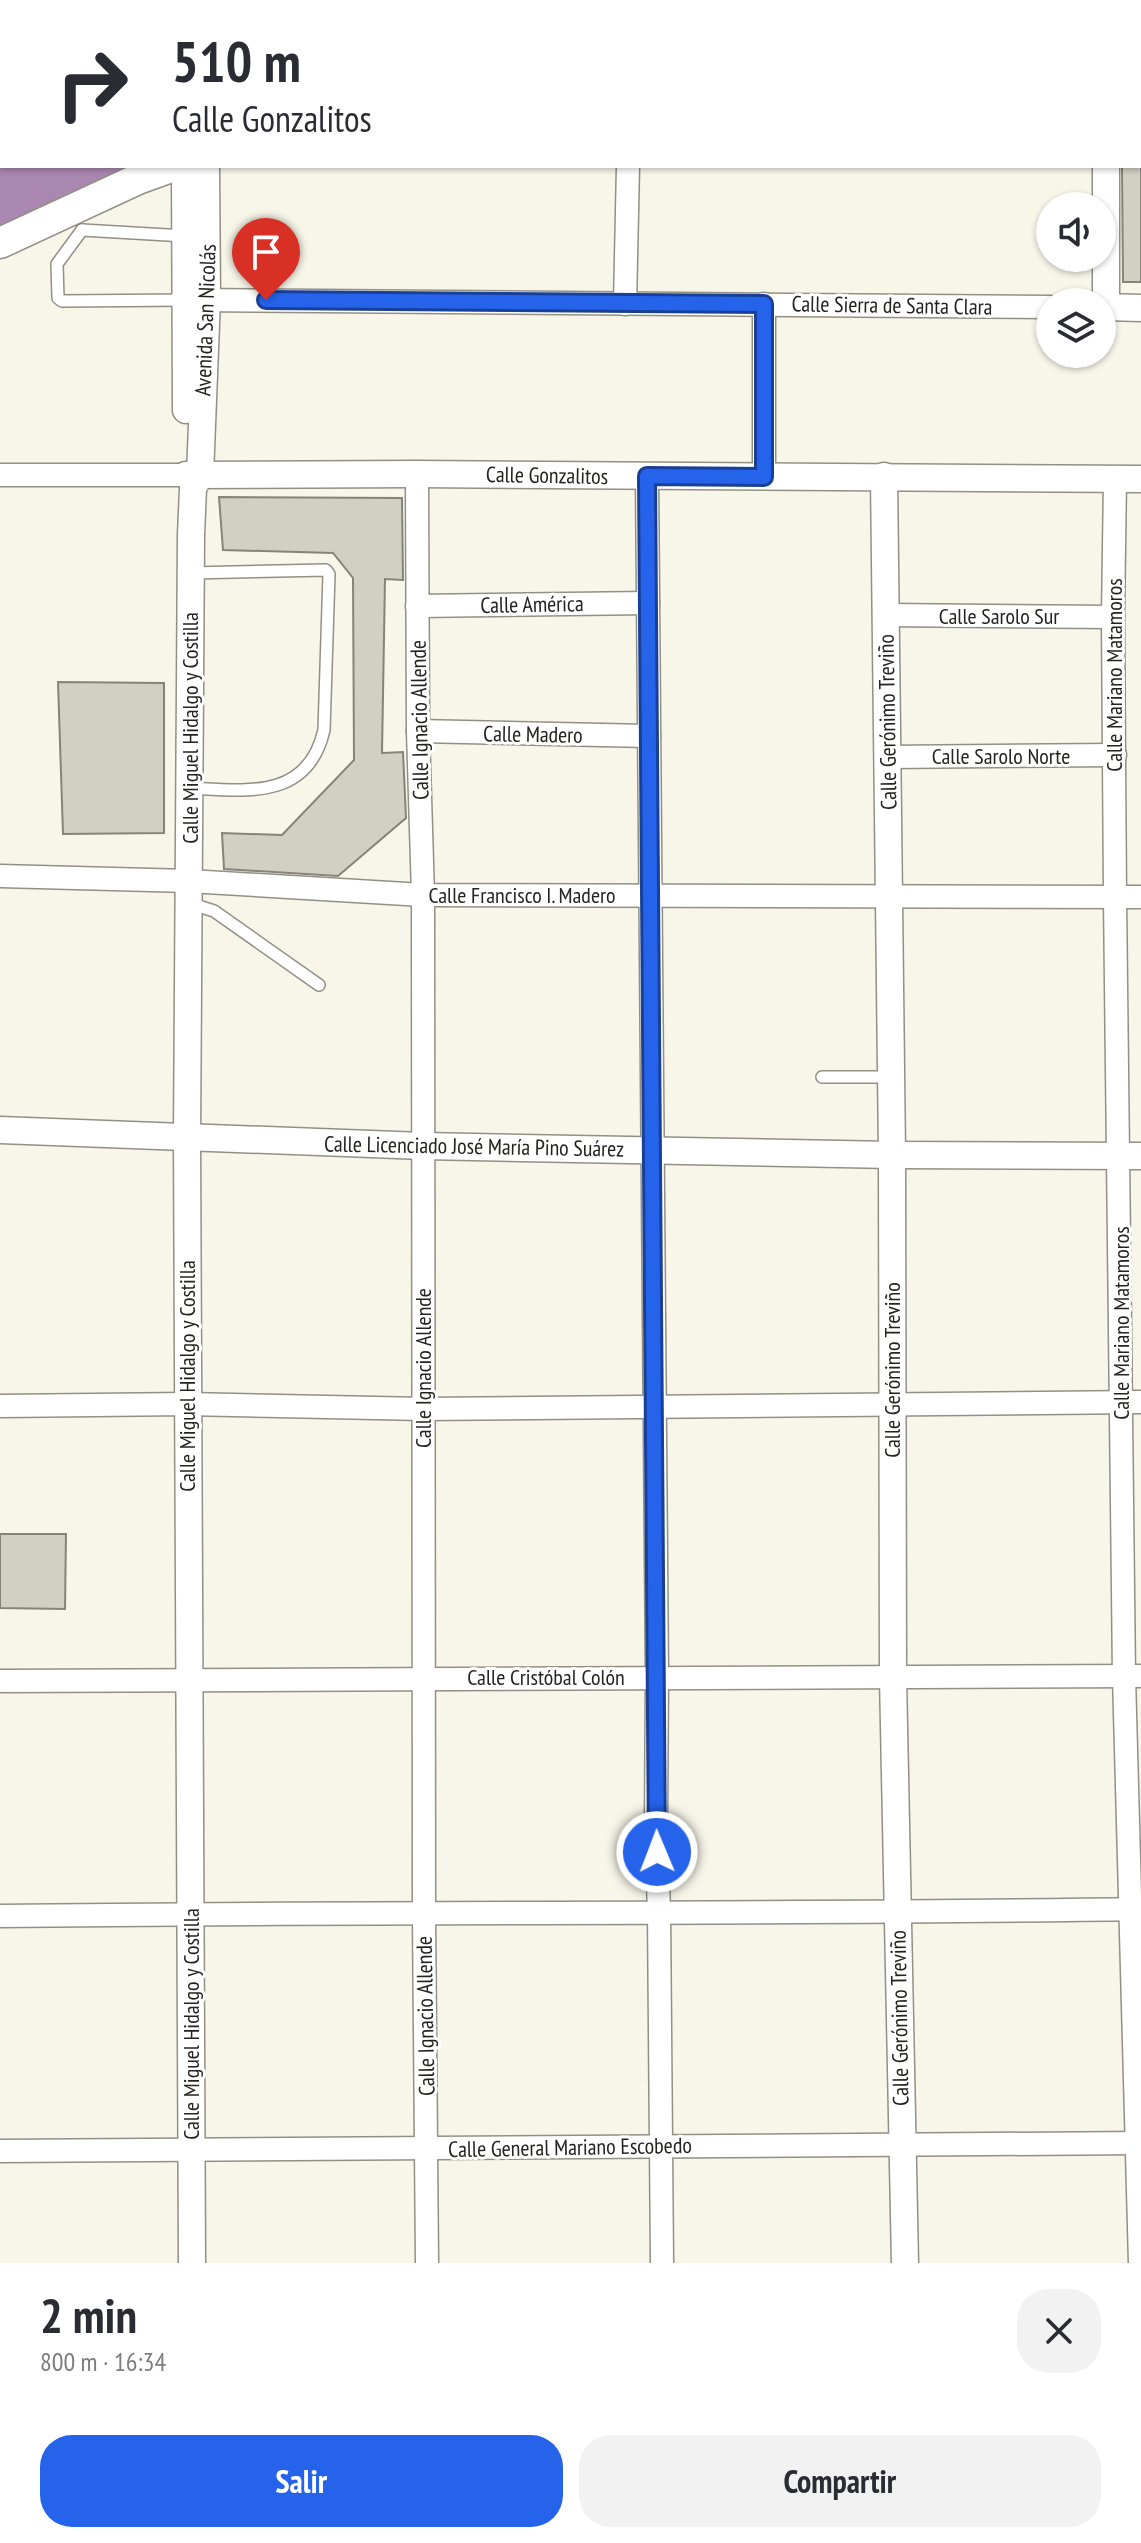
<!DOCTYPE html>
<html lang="es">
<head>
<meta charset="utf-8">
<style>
  :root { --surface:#fff; --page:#f2f2f3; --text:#2b2b33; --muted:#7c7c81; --accent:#2563eb }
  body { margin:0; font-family:"PT Sans Narrow",sans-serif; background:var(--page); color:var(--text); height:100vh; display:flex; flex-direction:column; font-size:30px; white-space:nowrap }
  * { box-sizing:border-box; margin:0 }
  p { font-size:26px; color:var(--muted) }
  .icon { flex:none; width:44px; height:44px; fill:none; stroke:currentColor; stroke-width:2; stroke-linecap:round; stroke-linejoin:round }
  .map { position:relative; height:2263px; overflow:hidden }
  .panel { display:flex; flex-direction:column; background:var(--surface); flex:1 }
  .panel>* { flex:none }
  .guide { position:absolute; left:0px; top:0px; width:1142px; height:168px; box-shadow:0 2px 6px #0004; background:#fff; color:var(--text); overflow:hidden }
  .controls { position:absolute; left:1036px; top:192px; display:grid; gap:16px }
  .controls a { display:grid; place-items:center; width:80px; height:80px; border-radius:50%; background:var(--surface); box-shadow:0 2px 6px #0004; font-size:40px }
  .pin { position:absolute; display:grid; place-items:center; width:68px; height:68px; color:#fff; margin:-82px -34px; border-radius:50% 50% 50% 0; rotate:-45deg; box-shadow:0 0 8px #0007 }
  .pin .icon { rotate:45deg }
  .me { position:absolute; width:88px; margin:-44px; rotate:359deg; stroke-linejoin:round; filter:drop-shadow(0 0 6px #0008) }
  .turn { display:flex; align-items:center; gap:28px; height:168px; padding:0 40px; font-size:36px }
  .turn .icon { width:104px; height:104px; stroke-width:2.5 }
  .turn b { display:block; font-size:56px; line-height:68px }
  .round { display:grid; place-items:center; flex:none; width:84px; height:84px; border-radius:32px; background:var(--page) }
  .summary { display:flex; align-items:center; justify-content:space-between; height:136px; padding:0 40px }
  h1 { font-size:48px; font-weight:700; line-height:60px }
  .action { display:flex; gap:16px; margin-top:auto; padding:16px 40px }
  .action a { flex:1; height:92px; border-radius:32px; background:var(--accent); color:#fff; font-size:32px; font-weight:700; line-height:92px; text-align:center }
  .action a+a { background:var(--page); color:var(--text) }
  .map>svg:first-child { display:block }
</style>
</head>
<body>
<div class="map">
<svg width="1141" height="2263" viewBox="0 0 1141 2263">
  <rect width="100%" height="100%" fill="#f8f6e9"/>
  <polygon fill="#aa87b1" points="0,152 2,166 175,166 0,243"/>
  <g fill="#d2d0c3" stroke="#868479" stroke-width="2">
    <polygon points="1122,166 1141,166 1141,282 1123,282"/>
    <polygon points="219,497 402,498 403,580 385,579 382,753 403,752 406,818 338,876 224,869 222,833 282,835 354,760 353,578 333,553 223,550"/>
    <polygon points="58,682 164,683 164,833 63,834"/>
    <polygon points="0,1534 66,1534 65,1609 0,1608"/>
  </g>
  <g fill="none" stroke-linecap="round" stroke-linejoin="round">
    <g stroke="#929084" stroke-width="14">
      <g id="service">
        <polyline points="82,230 57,264 58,298 62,301 185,300"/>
        <polyline points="82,230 185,236"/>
        <path d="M190,788C247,791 308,800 324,730L329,574L326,570L191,573"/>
        <polyline points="189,903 214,911 319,985"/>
        <polyline points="822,1077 891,1077"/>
      </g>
    </g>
    <g stroke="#929084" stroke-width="25">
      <g id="minor">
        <polyline points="191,300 1050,307"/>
        <polyline points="625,304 628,166"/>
        <polyline points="764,304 764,477"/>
        <polyline points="417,474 418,731 423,895 424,1915 427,2263"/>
        <polyline points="0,475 186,475"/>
        <polyline points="647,476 657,1676 656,1822 659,1912 662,2263"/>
        <polyline points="1115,479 1113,617 1115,897 1124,1676 1140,2263"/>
        <polyline points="417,606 648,603"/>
        <polyline points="885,615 1113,617"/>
        <polyline points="418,731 649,736"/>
        <polyline points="887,757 1115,755"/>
        <polyline points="0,876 189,881 423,895 1141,897"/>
        <polyline points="0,1406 187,1404 424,1409 1141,1402"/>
        <polyline points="0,1681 1141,1676"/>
        <path d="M0,1916C380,1911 761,1915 1141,1909"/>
        <polyline points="0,2151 1141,2143"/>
      </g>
    </g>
    <g stroke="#929084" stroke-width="29">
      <g id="tertiary">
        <polyline points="1105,0 1105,2"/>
        <polyline points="197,2 198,0"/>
        <polyline points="222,2 223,0"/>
        <polyline points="185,166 186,410"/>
        <polyline points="1106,166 1106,307 1141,308"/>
        <polyline points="186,475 417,474 1141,479"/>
        <polyline points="884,476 892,1155 893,1677 905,2263"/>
        <polyline points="0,1130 423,1146 892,1155 1141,1156"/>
        <polyline points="192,2263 187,1138 191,535 193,488 200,475 207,299 206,166"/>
      </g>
    </g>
    <g stroke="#929084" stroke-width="33">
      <g id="secondary">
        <polyline points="245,0 246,2"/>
        <polyline points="353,2 359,0"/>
        <polyline points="647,2 651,0"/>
        <polyline points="0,152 2,151"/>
        <polyline points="0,243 138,179 174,166"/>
      </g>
    </g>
    <use href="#service" stroke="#fff" stroke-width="11"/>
    <use href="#minor" stroke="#fff" stroke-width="22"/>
    <use href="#tertiary" stroke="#fff" stroke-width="26"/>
    <use href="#secondary" stroke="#fff" stroke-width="30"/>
  </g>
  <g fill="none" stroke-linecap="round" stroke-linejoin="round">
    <g stroke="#184099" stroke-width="20">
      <polyline id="route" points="266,300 764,304 764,477 647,476 657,1852"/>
    </g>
    <use href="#route" stroke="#2563eb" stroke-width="14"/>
  </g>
  <g text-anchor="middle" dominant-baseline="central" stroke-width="6" stroke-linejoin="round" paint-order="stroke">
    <g font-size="22" fill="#24231f" stroke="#fff">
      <text transform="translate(892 305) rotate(1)">Calle Sierra de Santa Clara</text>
      <text transform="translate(205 320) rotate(-88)">Avenida San Nicolás</text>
      <text transform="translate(547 475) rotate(1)">Calle Gonzalitos</text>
      <text transform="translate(532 604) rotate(-1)">Calle América</text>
      <text x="999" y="616">Calle Sarolo Sur</text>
      <text transform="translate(1114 675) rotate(-90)">Calle Mariano Matamoros</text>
      <text transform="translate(419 720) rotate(-91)">Calle Ignacio Allende</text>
      <text transform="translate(887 722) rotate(-91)">Calle Gerónimo Treviño</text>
      <text transform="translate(190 728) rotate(-90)">Calle Miguel Hidalgo y Costilla</text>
      <text transform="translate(533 734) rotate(1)">Calle Madero</text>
      <text x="1001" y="756">Calle Sarolo Norte</text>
      <text x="522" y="895">Calle Francisco I. Madero</text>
      <text transform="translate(474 1146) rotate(1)">Calle Licenciado José María Pino Suárez</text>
      <text transform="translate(1121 1323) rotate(-90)">Calle Mariano Matamoros</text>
      <text transform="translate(423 1368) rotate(-90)">Calle Ignacio Allende</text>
      <text transform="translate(892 1370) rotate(-90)">Calle Gerónimo Treviño</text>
      <text transform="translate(187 1376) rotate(-90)">Calle Miguel Hidalgo y Costilla</text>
      <text x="546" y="1677">Calle Cristóbal Colón</text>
      <text transform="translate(425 2016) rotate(-91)">Calle Ignacio Allende</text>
      <text transform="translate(899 2018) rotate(-91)">Calle Gerónimo Treviño</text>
      <text transform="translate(191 2024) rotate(-90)">Calle Miguel Hidalgo y Costilla</text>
      <text transform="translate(570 2147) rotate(-1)">Calle General Mariano Escobedo</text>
    </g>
  </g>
</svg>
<div class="controls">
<a><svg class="icon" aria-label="sound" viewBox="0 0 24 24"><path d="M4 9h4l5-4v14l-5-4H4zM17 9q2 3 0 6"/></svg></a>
<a><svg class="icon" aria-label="layers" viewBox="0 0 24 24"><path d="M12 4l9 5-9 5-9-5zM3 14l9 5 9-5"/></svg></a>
</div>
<div class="pin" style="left:266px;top:300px;background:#d93025"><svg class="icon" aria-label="arrive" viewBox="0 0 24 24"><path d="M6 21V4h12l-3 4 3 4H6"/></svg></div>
<svg class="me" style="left:657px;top:1852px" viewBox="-20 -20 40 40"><circle r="17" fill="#2563eb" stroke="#fff" stroke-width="3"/><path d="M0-11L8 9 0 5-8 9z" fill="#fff"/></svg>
<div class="guide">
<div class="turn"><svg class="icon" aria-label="right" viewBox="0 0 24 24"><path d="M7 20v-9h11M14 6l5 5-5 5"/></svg><div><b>510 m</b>Calle Gonzalitos</div></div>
</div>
</div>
<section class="panel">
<div class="summary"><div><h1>2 min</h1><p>800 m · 16:34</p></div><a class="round"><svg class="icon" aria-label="close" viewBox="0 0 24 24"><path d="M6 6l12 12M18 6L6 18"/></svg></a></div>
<div class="action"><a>Salir</a><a>Compartir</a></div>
</section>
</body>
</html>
